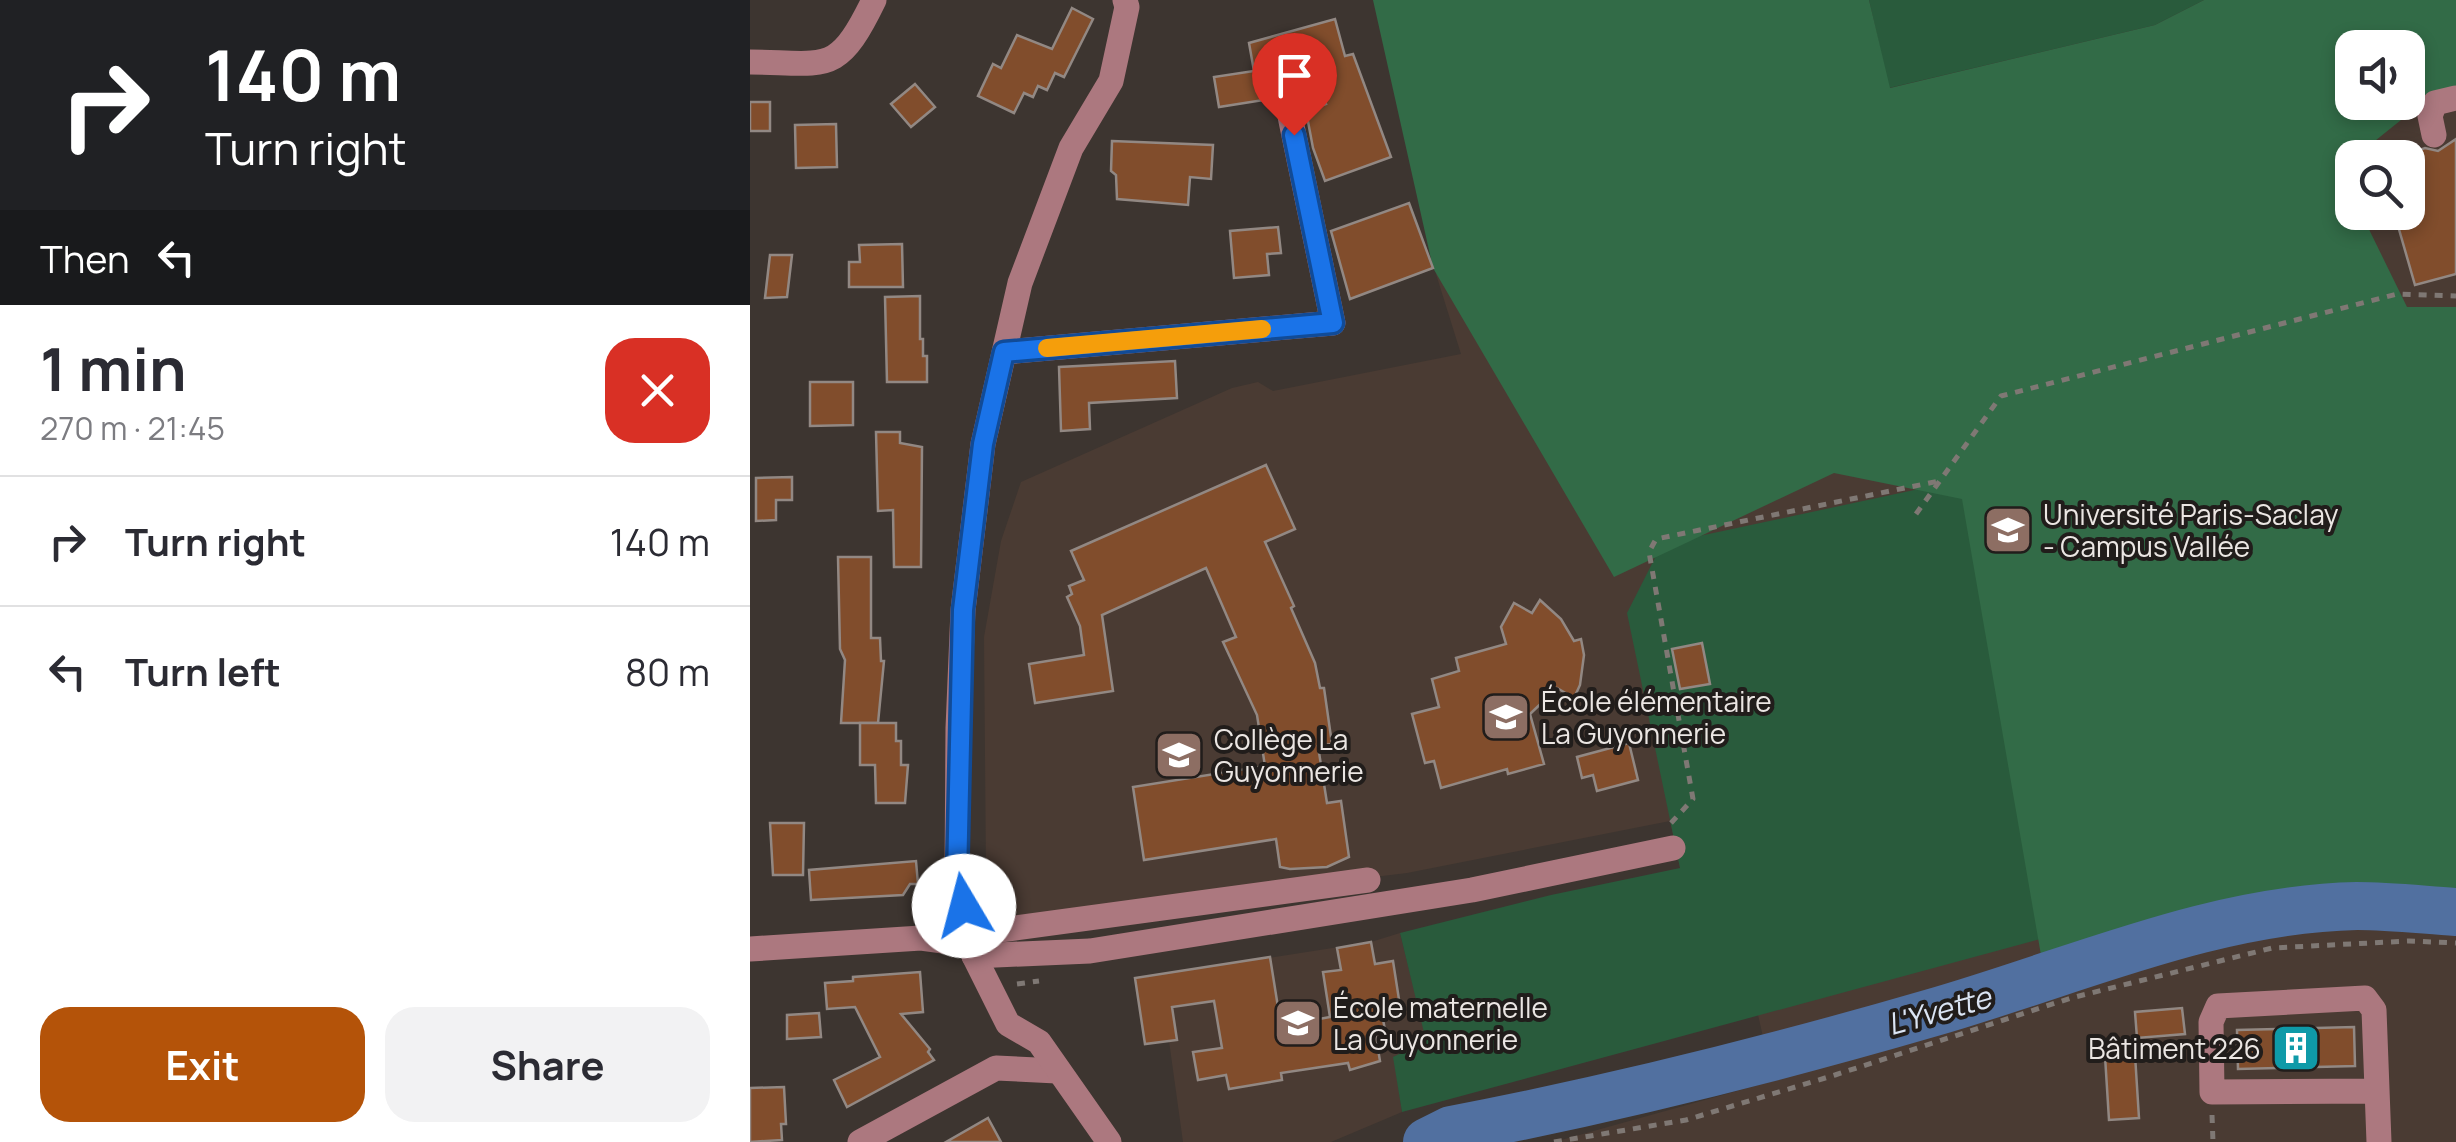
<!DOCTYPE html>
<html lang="en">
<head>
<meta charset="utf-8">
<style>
  :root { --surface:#fff; --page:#f2f2f3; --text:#2b2b33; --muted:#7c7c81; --line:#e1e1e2; --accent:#b45309 }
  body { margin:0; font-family:Manrope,sans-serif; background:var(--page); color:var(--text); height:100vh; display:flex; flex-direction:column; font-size:38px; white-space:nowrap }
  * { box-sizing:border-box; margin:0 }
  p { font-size:32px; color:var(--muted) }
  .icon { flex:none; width:55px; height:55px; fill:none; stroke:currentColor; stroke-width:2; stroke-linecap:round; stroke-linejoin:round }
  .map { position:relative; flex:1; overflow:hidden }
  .drawer { display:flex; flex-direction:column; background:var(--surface); width:750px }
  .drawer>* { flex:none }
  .top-card { background:#202124; color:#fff; overflow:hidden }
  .fabs { position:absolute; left:1585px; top:30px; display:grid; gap:20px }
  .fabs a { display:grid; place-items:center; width:90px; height:90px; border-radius:20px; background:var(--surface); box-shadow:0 5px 15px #0003; font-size:50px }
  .pin { position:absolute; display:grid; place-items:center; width:85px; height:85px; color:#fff; margin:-102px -42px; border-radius:50% 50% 50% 0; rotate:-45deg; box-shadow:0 0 10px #0007 }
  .pin .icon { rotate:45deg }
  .me { position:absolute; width:110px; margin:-55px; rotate:352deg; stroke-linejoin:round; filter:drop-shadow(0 0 8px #0008) }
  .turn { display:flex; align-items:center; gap:35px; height:210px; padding:0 40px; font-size:45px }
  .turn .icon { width:130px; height:130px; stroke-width:2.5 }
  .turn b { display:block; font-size:70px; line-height:85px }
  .then { display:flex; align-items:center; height:95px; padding:0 40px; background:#0003; gap:20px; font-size:38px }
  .round { display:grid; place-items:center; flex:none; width:105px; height:105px; border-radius:30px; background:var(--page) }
  .head { display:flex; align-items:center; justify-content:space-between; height:170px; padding:0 40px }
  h1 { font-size:60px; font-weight:700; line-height:75px }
  .action { display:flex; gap:20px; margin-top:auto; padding:20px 40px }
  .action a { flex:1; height:115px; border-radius:30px; background:var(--accent); color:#fff; font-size:40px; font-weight:700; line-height:115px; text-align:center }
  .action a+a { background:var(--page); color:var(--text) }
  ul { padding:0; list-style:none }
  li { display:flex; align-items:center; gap:30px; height:130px; padding:0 40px; border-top:2px solid var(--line) }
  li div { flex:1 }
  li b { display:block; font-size:38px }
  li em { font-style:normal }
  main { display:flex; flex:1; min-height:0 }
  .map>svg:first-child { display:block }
</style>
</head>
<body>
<main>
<section class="drawer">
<div class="top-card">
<div class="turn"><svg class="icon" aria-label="right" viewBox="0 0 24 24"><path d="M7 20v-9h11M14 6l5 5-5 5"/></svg><div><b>140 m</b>Turn right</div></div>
<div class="then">Then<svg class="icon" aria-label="left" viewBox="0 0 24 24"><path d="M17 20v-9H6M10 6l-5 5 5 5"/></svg></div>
</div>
<div class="head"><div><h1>1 min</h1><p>270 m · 21:45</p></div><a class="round" style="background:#d93025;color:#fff"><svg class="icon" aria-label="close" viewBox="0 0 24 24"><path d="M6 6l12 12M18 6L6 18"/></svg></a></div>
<ul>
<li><svg class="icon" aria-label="right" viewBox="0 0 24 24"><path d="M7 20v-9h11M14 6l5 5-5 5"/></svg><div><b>Turn right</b></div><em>140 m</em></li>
<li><svg class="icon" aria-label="left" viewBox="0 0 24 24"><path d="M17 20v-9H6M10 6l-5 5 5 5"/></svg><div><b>Turn left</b></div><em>80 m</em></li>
</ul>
<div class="action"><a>Exit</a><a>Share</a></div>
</section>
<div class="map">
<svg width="1706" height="1142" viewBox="0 0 1706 1142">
  <rect width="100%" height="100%" fill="#3d3530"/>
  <g fill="#4a3b33" fill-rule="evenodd">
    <path d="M1706,6V1142H804L1023,1081L973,860L930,868L920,821L657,873L248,922L236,875L234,637L251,541L271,482L482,388L508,382L523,391L711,354L686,274ZM1602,48H1658V102H1602ZM1602,158H1658V212H1602Z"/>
    <polygon points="650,933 677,1041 644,1057 652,1112 581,1142 433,1142 419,1041 427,1039 422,1007 430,972 621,942"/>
  </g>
  <g fill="#295b3c">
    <polygon points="1119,0 1454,0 1405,25 1139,88"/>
    <polygon points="1211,480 1298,937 652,1112 643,1057 676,1041 650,933 801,895 930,868 877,613 912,544"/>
  </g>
  <path fill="#326b47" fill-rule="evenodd" d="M623,0H1119L1140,88L1405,25L1454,0H1706V92L1656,116L1590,169L1602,195V212L1611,213L1657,307H1706V901L1623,895L1451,918L1292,961L1212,499L1084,473L864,577L683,268ZM1602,48H1658V102H1602Z"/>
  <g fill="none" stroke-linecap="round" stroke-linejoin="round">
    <path stroke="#5170a0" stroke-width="48" d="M677,1142L701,1130C863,1099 1023,1059 1181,1013C1321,973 1460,909 1607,906C1640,906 1674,910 1706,912"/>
  </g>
  <g fill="#814d2c" stroke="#928883" stroke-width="2.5">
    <polygon points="322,8 343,19 314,77 305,73 297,90 288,86 283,97 274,93 264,113 228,96 243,64 251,68 267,35 302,49"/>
    <polygon points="585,19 595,56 603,54 641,157 575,181 563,148 556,111 576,104 561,66 518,78 520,99 469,107 464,77 504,71 499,43"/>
    <polygon points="165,84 185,107 161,127 141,104"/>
    <rect x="0" y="102" width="20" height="29"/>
    <polygon points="86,124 87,167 46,168 45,125"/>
    <polygon points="1706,139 1706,274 1665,285 1644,212 1658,212 1658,154 1675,148 1688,151"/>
    <polygon points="362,141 463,145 461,179 440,177 438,205 367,199 366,175 361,171"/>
    <polygon points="659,203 683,268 600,299 581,231"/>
    <polygon points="528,227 531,253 517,254 519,275 484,278 480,231"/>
    <polygon points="152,244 153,287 99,287 99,262 110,262 109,245"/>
    <polygon points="20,255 42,255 37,297 15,298"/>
    <polygon points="170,296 170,339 173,339 173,356 177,356 177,382 137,382 135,297"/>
    <polygon points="425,361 427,398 339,403 340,429 311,431 309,367"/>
    <polygon points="60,382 103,382 103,425 60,426"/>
    <polygon points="126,432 150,432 150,443 172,447 171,567 144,567 143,510 128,511"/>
    <polygon points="516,465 545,529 515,542 544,606 541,608 565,663 570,688 574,688 582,744 568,746 577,803 591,801 599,857 577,867 540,869 530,867 526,839 394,860 383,787 515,766 507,715 473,642 486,637 456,568 352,615 363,691 285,703 279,664 334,655 330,626 317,597 322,594 319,586 334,580 321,551"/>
    <polygon points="42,477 42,500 26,500 26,520 6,521 6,478"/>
    <polygon points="88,557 121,557 121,638 130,638 131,661 134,661 128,723 91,723 95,660 90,649"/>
    <polygon points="790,600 811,619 824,641 831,639 834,655 830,685 824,698 807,688 780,714 794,764 758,774 757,769 691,788 684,761 675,763 662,714 689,707 682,679 709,671 706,658 756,644 751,627 764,603 782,613"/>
    <polygon points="952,643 960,684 930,689 922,649"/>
    <polygon points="110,723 146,723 146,741 151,741 151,765 158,765 155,803 126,803 125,765 110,765"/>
    <polygon points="879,743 888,780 847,791 843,775 832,778 827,757"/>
    <polygon points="20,823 54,823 53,875 23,875"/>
    <polygon points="166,861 168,884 160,884 153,895 61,900 59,870"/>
    <polygon points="621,942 625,964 643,961 650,1006 631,1009 635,1030 625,1031 630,1061 600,1070 598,1063 531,1073 532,1080 479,1089 476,1075 448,1080 443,1052 472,1048 464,1001 422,1007 427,1040 395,1044 385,978 520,957 531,1026 580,1017 573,972 591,970 587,948"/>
    <polygon points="170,972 173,1012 151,1014 180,1049 178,1052 184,1060 97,1107 84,1080 130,1057 105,1007 77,1009 75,983 103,981 103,977"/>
    <polygon points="1432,1008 1435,1034 1387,1038 1385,1012"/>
    <polygon points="69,1013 71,1037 37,1039 37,1015"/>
    <polygon points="1604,1027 1605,1066 1488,1069 1487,1030"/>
    <polygon points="1384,1039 1389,1118 1359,1120 1354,1040"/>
    <polygon points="34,1087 36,1124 31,1124 32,1140 0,1142 0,1088"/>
    <polygon points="238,1118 251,1142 196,1142"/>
  </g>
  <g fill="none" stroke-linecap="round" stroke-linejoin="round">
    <g stroke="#7f7874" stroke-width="5" stroke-dasharray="8 8" stroke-linecap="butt">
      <polyline points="1166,514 1251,396 1647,294 1706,296"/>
      <polyline points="921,823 943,799 899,552 906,539 1189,481"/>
      <polyline points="267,984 289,981"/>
      <polyline points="1462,1115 1463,1142"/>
      <polyline points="804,1142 936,1120 1085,1075 1321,998 1522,948 1659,941 1706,943"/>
    </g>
    <g stroke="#ac787f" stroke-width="25">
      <path d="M0,62C78,63 87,76 124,0"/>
      <polyline points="1684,135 1680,116 1685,103 1706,98"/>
      <polyline points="255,352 583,323 536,97"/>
      <polyline points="221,934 618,880"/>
      <polyline points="0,949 171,938 223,945"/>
      <polyline points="224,956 340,951 722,890 923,848"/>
      <polyline points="1627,1091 1462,1092 1461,1022 1468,1006 1615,998 1624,1010 1629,1142"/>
      <polyline points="110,1142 246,1068 307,1071"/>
      <polyline points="359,1142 289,1042 258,1024 224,956 207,878 208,728 213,610 233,444 270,283 321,148 361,81 377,7 375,0"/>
    </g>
  </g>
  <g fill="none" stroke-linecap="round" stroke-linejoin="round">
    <g stroke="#114b97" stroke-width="25">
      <polyline id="route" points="214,906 207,878 213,610 233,444 254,352 583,323 544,135"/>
    </g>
    <use href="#route" stroke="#1a73e8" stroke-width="18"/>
    <polyline stroke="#f59e0b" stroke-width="18" points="297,348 512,329"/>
  </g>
  <defs>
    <g id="university-square" transform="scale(2.5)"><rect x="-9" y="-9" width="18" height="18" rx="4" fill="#8d6e63" stroke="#211d1b"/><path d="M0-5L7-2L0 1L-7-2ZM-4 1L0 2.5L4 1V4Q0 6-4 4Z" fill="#fff"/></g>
    <g id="school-square" transform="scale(2.5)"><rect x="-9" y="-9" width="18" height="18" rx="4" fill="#8d6e63" stroke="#211d1b"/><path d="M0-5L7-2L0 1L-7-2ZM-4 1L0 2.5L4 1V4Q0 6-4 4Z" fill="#fff"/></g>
    <g id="building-square" transform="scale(2.5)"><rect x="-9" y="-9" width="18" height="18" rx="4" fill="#0f9aa8" stroke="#211d1b"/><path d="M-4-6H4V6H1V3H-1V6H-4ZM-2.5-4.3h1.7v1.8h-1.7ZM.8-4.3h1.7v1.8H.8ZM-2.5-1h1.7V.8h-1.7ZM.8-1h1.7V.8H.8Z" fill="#fff"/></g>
  </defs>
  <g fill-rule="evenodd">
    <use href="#university-square" x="1258" y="530"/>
    <use href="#school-square" x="756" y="717"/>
    <use href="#school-square" x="429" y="755"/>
    <use href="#school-square" x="548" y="1023"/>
    <use href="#building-square" x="1546" y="1048"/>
  </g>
  <g text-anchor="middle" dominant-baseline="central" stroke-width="8" stroke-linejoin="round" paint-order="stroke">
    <g font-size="28" fill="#ebe6e3" stroke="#211d1b" text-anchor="start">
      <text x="1293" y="514">Université Paris-Saclay<tspan x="1293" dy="32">- Campus Vallée</tspan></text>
      <text x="791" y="701">École élémentaire<tspan x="791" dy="32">La Guyonnerie</tspan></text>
      <text x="464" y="739">Collège La<tspan x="464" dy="32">Guyonnerie</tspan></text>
      <text x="583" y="1007">École maternelle<tspan x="583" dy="32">La Guyonnerie</tspan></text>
      <text x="1511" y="1048" text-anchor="end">Bâtiment 226</text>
    </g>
    <g font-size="30" font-style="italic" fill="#dbe5f4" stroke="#211d1b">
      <text transform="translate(1189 1010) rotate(-16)">L'Yvette</text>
    </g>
  </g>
</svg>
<div class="fabs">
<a><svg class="icon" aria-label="sound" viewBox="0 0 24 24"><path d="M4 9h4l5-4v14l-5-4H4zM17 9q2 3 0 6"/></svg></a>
<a><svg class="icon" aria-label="search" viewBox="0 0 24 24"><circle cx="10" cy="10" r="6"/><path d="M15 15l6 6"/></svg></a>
</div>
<div class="pin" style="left:544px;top:135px;background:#d93025"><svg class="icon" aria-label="arrive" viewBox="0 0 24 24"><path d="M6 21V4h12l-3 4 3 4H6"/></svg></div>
<svg class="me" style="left:214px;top:906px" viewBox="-20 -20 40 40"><circle r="19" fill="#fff"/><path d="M0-13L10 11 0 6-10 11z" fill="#1a73e8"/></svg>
</div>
</main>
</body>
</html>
